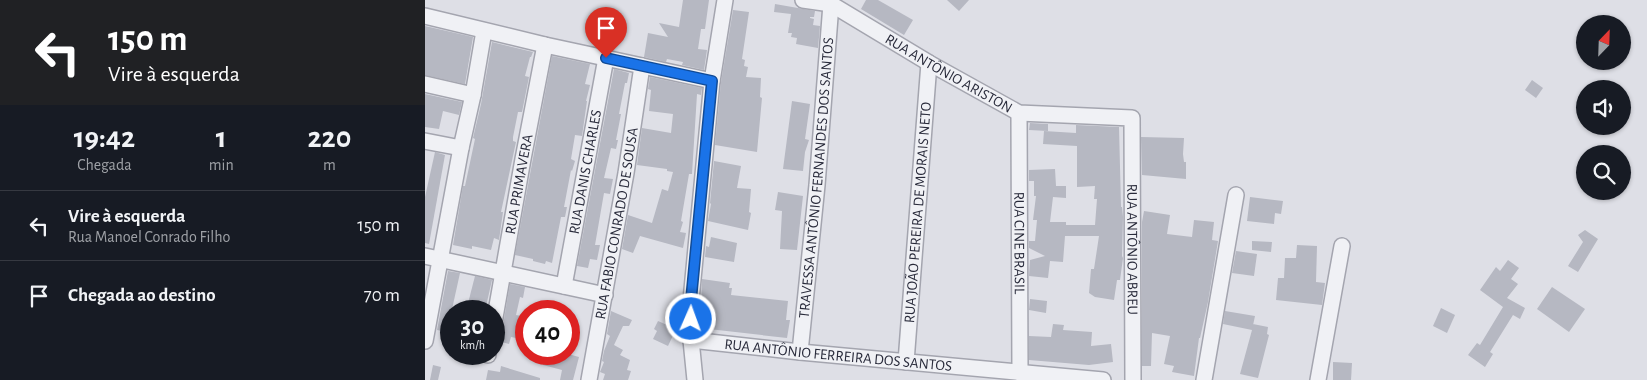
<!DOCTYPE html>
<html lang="pt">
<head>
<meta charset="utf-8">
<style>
  :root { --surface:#171b24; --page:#242831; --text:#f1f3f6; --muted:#9ea1a6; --line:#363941 }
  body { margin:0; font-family:"Alegreya Sans",sans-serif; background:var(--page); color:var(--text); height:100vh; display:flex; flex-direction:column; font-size:19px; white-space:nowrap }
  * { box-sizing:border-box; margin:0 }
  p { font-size:16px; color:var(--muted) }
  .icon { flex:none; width:28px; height:28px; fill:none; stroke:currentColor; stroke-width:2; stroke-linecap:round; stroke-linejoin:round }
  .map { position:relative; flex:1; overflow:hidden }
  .details { display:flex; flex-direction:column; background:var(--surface); width:425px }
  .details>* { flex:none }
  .hud { background:#202124; color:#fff; overflow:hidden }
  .needle { width:32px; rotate:23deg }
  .fabs { position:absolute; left:1151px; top:15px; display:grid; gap:10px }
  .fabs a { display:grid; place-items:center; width:55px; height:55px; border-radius:50%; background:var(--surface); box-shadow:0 1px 4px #0004; font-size:25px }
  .speed { position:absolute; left:15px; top:300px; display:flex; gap:10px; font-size:25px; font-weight:700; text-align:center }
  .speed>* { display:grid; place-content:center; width:65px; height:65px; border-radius:50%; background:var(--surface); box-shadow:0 1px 4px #0004; line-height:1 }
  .speed small { font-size:12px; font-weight:400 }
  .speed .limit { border:8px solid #d22; background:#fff; color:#111 }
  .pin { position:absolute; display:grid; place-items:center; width:42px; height:42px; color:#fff; margin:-51px -21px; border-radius:50% 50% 50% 0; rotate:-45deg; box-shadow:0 0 5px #0007 }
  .pin .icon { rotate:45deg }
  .me { position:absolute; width:55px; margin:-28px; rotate:2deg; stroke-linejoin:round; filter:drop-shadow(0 0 4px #0008) }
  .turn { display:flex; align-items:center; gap:18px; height:105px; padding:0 25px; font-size:22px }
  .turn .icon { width:65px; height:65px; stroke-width:2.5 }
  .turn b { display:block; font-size:35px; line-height:42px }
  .eta { display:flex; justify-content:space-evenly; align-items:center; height:85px; text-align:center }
  .eta b { font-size:30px; font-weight:700; line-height:35px }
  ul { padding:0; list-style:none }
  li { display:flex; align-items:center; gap:15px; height:70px; padding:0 25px; border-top:1px solid var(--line) }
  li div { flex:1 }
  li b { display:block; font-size:19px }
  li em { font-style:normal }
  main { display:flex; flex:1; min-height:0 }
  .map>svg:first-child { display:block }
</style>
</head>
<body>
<main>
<section class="details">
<div class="hud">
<div class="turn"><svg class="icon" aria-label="left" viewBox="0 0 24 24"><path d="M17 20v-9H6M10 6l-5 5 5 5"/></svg><div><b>150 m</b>Vire à esquerda</div></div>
</div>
<div class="eta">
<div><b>19:42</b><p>Chegada</p></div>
<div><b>1</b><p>min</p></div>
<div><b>220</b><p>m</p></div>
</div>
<ul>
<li><svg class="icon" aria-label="left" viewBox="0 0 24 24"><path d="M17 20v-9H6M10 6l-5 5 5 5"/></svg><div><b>Vire à esquerda</b><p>Rua Manoel Conrado Filho</p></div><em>150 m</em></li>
<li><svg class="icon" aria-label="arrive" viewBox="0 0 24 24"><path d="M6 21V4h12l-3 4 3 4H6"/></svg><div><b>Chegada ao destino</b></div><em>70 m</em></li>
</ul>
</section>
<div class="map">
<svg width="1222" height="380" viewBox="0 0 1222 380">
  <rect width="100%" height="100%" fill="#dedfe6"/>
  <g fill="#b6b8c2">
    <polygon points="258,0 284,0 280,29 276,29 273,49 282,50 279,70 257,65 258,62 242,59 241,62 219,57 223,33 243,37 234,23 254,27"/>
    <polygon points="441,0 453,0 488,20 479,35 436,9"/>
    <polygon points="522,0 544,0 534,11"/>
    <polygon points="350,4 390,11 389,17 385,17 385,18 389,19 388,25 395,26 393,48 371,44 372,38 366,37 367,33 363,33 366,14 349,12"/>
    <polygon points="308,10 324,12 317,59 320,60 319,66 323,67 321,77 336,78 335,97 337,98 332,152 290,145 296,82"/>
    <polygon points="0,26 48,37 40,84 0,75"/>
    <polygon points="67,42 108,52 106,57 105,57 100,76 104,77 97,112 93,112 88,137 88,141 91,142 76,212 78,212 74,240 69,238 66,250 47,246 47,249 28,245 38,186 40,186 50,139 48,138 56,104"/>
    <polygon points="127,56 165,64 160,84 165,85 161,101 162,101 157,136 150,135 146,159 150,161 147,171 146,170 139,207 142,207 140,217 136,217 127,263 121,261 120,264 108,261 108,259 90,255"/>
    <polygon points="189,69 204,73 202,83 200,83 194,114 196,114 191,140 193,140 191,149 186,148 179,178 188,179 185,194 179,193 170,245 175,245 172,260 165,259 163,268 152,266"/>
    <polygon points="225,77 277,88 276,95 272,94 267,174 264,174 256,221 258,222 255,232 261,233 258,248 215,236 208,253 197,249 203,215 227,223 237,189 243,191 248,172 242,171 242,169 212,165 217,128 246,133 248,114 224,111 226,90 223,89"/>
    <polygon points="1107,80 1118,88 1111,98 1100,90"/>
    <polygon points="0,94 37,102 34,115 18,111 14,129 0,127"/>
    <polygon points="367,101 385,104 380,139 384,140 380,152 378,171 358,169"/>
    <polygon points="605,123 623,124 623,131 604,130"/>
    <polygon points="651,125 694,127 696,207 697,207 698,217 697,256 698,258 695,280 692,280 689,300 670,297 664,293 666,269 669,269 674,236 640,236 638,262 625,261 623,278 604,276 605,260 620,256 604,248 604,241 610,241 612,220 608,220 611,196 609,196 609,181 604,181 604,170 630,169 631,186 641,186 641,198 628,197 625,222 641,222 641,225 670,225 672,199 669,199 670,186 652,187 652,146 618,144 619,131 651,133"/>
    <polygon points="716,137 759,138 758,154 759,162 761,162 761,179 717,175"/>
    <polygon points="10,152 20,155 4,244 0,243 0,197"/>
    <polygon points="289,161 316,166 312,188 326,189 324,212 326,213 323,230 283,221 286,204 285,203"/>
    <polygon points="353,192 378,196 372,250 355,249 357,211 350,210"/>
    <polygon points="825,197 858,201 856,214 850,213 849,224 822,221"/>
    <polygon points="719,211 745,215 742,234 767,237 769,220 789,222 787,240 793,241 783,302 775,338 774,338 769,376 747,372 749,366 739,364 745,336 727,333 726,366 717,366 717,222"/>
    <polygon points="1160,230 1173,239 1153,272 1143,266 1158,242 1153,235"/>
    <polygon points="286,237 312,243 309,262 280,257 281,246 284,247"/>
    <polygon points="827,241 847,242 846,252 827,250"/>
    <polygon points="872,245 892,246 891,282 900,283 897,305 851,300 853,278 859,278 860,258 871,258"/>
    <polygon points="811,251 832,254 829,276 807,273"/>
    <polygon points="1083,260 1094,268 1086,279 1093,284 1082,298 1100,308 1095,319 1088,315 1065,352 1068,354 1060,367 1043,355 1052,343 1055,345 1078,307 1055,290 1071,267 1075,271"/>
    <polygon points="23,271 35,273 22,332 12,330"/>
    <polygon points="50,276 67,280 60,311 41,311"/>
    <polygon points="277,279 305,283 304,288 307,288 306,295 363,301 361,320 365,320 362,338 275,328"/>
    <polygon points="85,284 100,287 98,298 95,297 91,315 101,317 101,340 86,337 84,344 73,341 78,325"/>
    <polygon points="1127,287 1160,309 1144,332 1112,309"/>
    <polygon points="605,299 622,301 621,313 604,310"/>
    <polygon points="1016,308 1030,315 1022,333 1008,326"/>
    <polygon points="186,311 207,320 204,326 198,326 189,345 198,350 195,355 205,360 202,370 206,371 203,380 178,380 180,374 175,372 179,362 177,361 179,351 185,336 182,334"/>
    <polygon points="800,311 830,316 827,330 828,324 843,327 842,334 844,335 833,378 815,374 827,330 798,324"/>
    <polygon points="233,321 251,329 243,346 228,339 232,331 229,329"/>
    <polygon points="628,324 639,325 638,330 667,332 666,346 686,344 688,362 664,365 604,360 604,336 626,337"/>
    <polygon points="121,354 143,354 154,357 148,380 135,380 137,370 118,365"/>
    <polygon points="908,362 927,363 926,380 908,380"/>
    <polygon points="8,365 16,367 13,380 5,380"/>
    <polygon points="76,366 115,378 115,380 61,380 63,370 75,372"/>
  </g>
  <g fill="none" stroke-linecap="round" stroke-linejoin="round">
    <g stroke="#a4a5af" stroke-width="18">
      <g id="minor">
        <path id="s1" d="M378,0L406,4L504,63L594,113L707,118L708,380"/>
        <polyline points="0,16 120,45 287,81"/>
        <polyline points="0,84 48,95"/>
        <path id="s2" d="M594,113L595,373"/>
        <polyline points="0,141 36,148"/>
        <polyline points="0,256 180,295"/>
        <path id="s3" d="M139,286L181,58"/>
        <path id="s4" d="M69,323L98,159L120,45"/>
        <path id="s5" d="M266,340L375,352L678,380"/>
        <polyline points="0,341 36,148 48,95 59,31"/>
        <path id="s6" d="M375,352L392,185L406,4"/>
        <polyline points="63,355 63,354"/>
        <path id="s7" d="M481,362L504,63"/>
        <path id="s8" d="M164,380L201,173L217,66"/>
        <polyline points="270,380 266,340 266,300 287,81 300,0"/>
        <polyline points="779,380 811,195"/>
        <polyline points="893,380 917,246"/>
      </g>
    </g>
    <use href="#minor" stroke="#f0f1f5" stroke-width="15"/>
  </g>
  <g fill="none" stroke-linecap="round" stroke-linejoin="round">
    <g stroke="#114b97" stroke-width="12">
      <polyline id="route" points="181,58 287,81 266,300 266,319"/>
    </g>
    <use href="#route" stroke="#1a73e8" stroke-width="9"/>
  </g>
  <g text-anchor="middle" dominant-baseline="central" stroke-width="5" stroke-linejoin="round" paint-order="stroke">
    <g font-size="15" fill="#292b3b" stroke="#edeef4">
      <text stroke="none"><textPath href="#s1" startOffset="165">RUA ANTÔNIO ARISTON</textPath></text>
      <text stroke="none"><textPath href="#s3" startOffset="116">RUA DANIS CHARLES</textPath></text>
      <text stroke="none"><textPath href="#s6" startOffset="175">TRAVESSA ANTÔNIO FERNANDES DOS SANTOS</textPath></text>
      <text stroke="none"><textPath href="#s4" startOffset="141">RUA PRIMAVERA</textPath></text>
      <text stroke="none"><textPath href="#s7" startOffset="150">RUA JOÃO PEREIRA DE MORAIS NETO</textPath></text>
      <text stroke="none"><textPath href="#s8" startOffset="159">RUA FABIO CONRADO DE SOUSA</textPath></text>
      <text stroke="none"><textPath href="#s2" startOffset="130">RUA CINE BRASIL</textPath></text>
      <text stroke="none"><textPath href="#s1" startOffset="490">RUA ANTÔNIO ABREU</textPath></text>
      <text stroke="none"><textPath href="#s5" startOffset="148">RUA ANTÔNIO FERREIRA DOS SANTOS</textPath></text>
    </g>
  </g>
</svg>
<div class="fabs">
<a><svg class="needle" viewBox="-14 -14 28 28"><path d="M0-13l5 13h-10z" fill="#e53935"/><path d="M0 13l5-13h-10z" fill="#9ea1a6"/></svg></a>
<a><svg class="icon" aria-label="sound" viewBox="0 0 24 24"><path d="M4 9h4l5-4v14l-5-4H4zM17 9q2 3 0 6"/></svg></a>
<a><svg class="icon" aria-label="search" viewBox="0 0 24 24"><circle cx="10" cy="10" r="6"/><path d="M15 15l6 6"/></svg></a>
</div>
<div class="speed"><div>30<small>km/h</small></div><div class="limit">40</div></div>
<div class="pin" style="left:181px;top:58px;background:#d93025"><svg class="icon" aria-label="arrive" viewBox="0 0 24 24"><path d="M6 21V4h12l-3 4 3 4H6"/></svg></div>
<svg class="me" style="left:266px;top:319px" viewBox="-20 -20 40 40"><circle r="17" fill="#1a73e8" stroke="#fff" stroke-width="3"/><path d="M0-11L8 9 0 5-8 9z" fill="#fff"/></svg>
</div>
</main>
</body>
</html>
